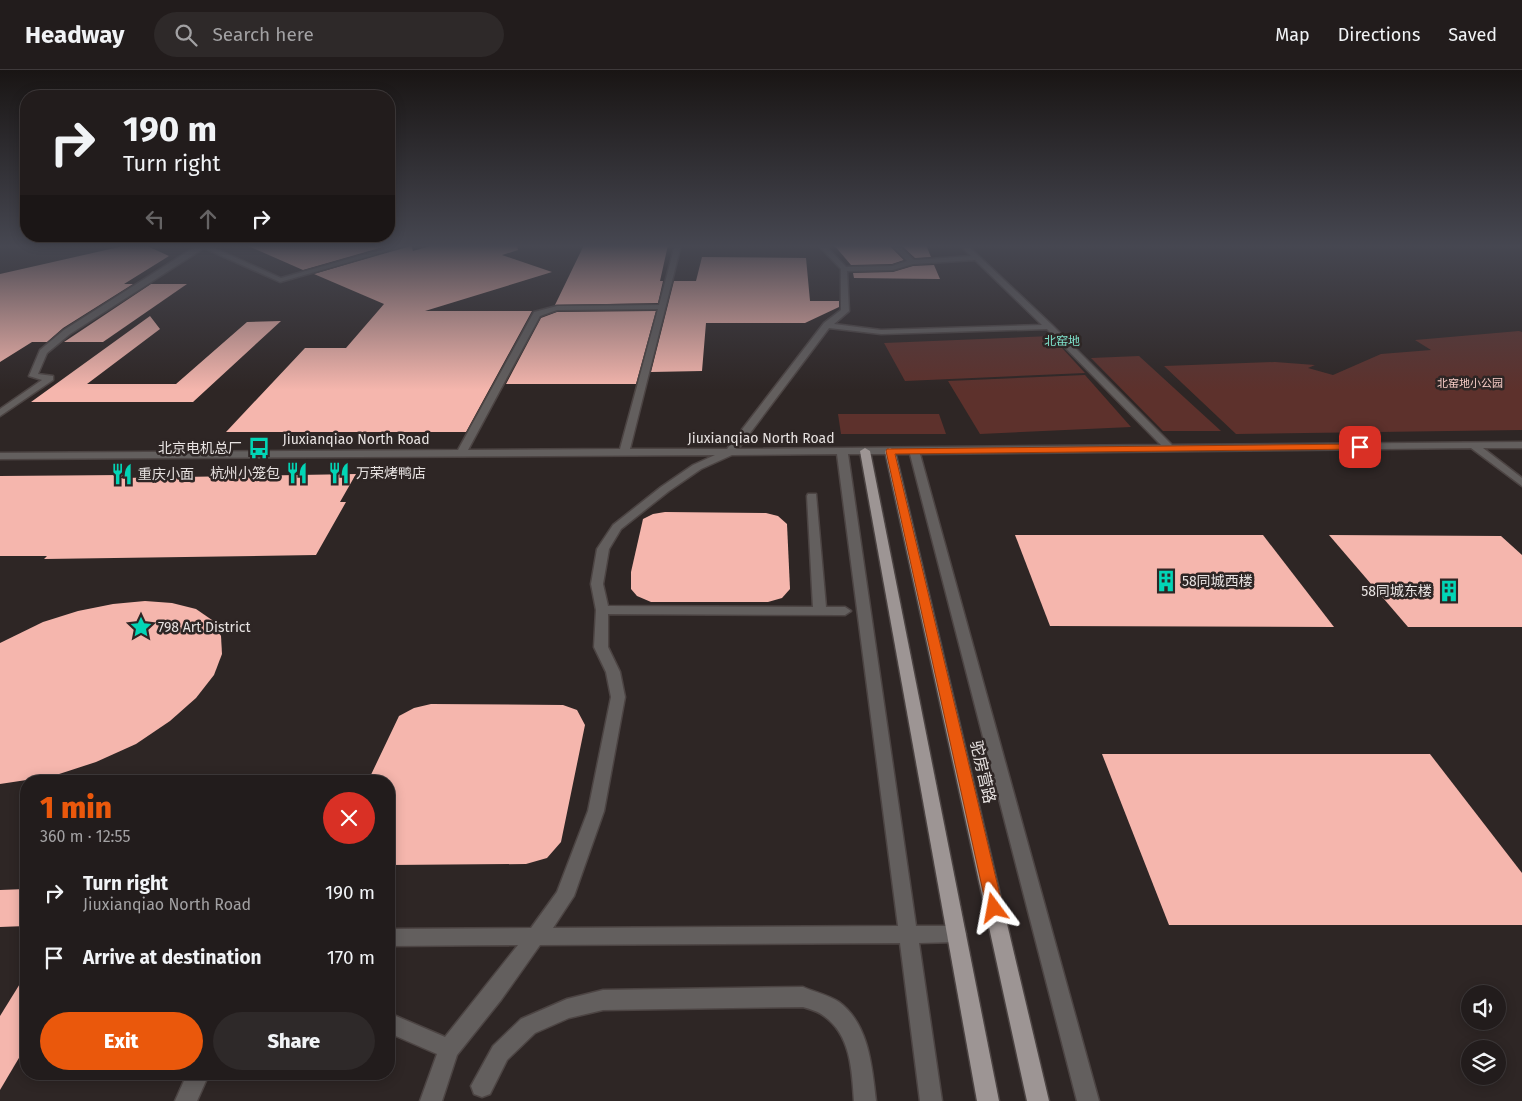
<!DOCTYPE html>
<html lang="en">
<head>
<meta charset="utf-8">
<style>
  :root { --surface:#221c1c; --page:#2e2929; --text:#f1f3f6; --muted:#a2a1a3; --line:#3f3a3b; --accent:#ea580c }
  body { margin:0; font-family:"Fira Sans","Noto Sans SC",sans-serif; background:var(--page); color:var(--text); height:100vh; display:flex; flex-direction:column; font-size:19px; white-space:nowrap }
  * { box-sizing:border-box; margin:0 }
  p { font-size:16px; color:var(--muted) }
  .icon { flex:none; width:28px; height:28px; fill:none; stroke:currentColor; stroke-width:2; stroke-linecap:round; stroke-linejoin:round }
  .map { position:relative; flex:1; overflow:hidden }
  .details { position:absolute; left:20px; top:705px; width:375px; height:305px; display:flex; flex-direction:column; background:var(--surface); border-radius:20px; box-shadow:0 2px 12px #0003,0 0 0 1px var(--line) }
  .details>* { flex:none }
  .hud { position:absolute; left:20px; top:20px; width:375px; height:152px; border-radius:20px; box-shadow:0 2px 12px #0003,0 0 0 1px var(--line); background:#221c1c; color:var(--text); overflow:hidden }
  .buttons { position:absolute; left:1461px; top:915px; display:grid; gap:10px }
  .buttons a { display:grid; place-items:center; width:45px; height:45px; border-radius:50%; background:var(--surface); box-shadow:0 2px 12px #0003,0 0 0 1px var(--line); font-size:25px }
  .pin { position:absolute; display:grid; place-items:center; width:42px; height:42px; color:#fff; margin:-21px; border-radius:10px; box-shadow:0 2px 8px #0006 }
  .me { position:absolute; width:55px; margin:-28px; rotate:347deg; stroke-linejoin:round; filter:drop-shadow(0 0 4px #0008) }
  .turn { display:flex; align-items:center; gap:18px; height:105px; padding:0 20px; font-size:22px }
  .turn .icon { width:65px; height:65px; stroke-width:2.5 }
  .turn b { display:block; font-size:35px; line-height:42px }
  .lanes { display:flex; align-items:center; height:48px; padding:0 20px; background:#0003; justify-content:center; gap:25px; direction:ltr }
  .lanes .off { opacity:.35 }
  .round { display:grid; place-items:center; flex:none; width:52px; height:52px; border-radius:26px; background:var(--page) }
  .headline { display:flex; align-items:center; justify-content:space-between; height:85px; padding:0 20px }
  h1 { font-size:30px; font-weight:800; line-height:38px; color:var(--accent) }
  .button { display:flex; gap:10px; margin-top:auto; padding:10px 20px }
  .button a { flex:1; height:58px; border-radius:30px; background:var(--accent); color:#fff; font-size:20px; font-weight:800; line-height:58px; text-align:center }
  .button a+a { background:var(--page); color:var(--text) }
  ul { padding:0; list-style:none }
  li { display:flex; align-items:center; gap:15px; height:65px; padding:0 20px }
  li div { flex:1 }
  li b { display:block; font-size:19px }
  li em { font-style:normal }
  header { display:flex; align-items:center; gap:30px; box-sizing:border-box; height:70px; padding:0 25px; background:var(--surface); border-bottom:1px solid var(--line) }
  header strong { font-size:24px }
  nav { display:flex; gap:28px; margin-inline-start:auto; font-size:18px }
  .search { width:350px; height:45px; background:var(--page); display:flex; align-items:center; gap:12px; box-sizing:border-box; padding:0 18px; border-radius:28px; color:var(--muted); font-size:19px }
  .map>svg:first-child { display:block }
</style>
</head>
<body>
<header>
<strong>Headway</strong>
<div class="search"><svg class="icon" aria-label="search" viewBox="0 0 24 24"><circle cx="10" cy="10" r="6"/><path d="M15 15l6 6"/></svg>Search here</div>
<nav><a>Map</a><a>Directions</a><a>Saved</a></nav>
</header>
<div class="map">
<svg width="1522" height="1031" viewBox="0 0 1522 1031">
  <rect width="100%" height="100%" fill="#2e2625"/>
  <g fill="#5d312c">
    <polygon points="1519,261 1522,262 1522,360 1236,364 1164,296 1275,292 1315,295 1308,298 1333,305 1381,284 1431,280 1415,270"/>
    <polygon points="1051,266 1085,303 905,311 884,273"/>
    <polygon points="1139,286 1221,361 1163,361 1091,288"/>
    <polygon points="1085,305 1131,357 980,364 948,311"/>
    <polygon points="838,344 939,344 946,364 841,364"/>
  </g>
  <g fill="#f5b6ad">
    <polygon points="128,175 145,175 169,186 124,214 133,214 63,258 47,272 32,272 0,292 0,204"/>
    <polygon points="246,175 390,175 303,200"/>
    <polygon points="411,175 413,181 434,175 517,175 518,180 502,185 552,202 425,241 532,241 466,362 226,362 305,278 346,278 384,234 314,204"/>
    <polygon points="584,175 668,175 660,211 663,211 658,233 555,235"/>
    <polygon points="834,175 889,175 904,190 892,194 851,195"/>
    <polygon points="901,175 926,175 931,187 915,188"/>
    <polygon points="702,187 806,188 810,231 839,231 839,237 805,253 706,253 702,301 651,302 674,211 696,211"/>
    <polygon points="934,195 940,209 854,208 853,203 893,202 913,196"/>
    <polygon points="151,214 187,214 103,272 64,272"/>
    <polygon points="656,241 636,314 506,314 541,248 557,242"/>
    <polygon points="150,246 160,259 87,314 176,314 247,252 281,251 193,332 31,332"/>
    <polygon points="356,404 340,432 346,432 316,485 44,489 47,486 0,486 0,406 123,405 120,408"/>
    <polygon points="665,442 766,443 778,446 787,454 790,519 782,528 768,532 651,532 637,526 631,519 631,502 643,449 653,444"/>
    <polygon points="1015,465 1263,465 1334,557 1050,556"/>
    <polygon points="1329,465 1501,466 1522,485 1522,557 1408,557"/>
    <polygon points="145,531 172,533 196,539 212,550 221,566 222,584 214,605 196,628 170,651 136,674 96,692 53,706 0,714 0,573 43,552 78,541 113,534"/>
    <polygon points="431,634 563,635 577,640 585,655 561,772 547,788 526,794 389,795 389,711 368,711 399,646 414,638"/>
    <polygon points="1102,684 1430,684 1522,803 1522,855 1169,855"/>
    <polygon points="26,819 26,856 0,857 0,820"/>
    <polygon points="26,904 26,976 0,1020 0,946"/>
  </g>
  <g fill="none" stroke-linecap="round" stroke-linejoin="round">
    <g stroke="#4c4443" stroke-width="3">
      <g id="minor">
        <polygon points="198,175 207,175 281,208 398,175 409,175 280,212 204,178 70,264 47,283 38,304 53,306 53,310 0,346 0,339 42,310 29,306 40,280 64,260"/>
        <path d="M675,175H681L630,379H727L824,253L841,240V199L818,175H825L846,197L892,196L907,191L891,175H898L914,190L971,186L960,175H967L1052,255L1172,375L1522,372V378H1483L1522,408V416L1471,378L920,384L1099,1031H1077L910,384H848L916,856H957L964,858L966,864L964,870L957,872L919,873L942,1031H920L900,873L540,875L501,930L457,985L442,1031H420L437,984L389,963V943L445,967L518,875L389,876V859L531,858L557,822L588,741L611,627L606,602L594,577L596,540L591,514L597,479L613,455L661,417L693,395L715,385L0,389V383L458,380L534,242L557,236L659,235ZM975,190L1042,255L881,260L834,254L849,241L847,201L893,200L913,194ZM658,239L620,379L468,380L540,246L557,240ZM829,258L881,264L1047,259L1161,375L738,379ZM837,384L898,856L553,858L574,826L604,741L625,627L620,602L608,577V544L845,545L851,541L845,537H826L816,424H808L807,426L813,537L608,536L603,514L609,479L621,459L669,421L701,399L732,385Z"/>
        <path d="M803,917C814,922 829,925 839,932C869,954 872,997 876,1031H854C852,1001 851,965 824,946C818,941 810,939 803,937L603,940L569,948L535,963L507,990L490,1024L482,1027L474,1024L471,1016L493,976L521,949L567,929L603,920Z"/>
        <polygon points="187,1004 209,1004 197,1031 175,1031"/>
      </g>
    </g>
    <g stroke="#4c4443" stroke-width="3">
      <g id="major">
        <polygon points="865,378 870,381 999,1031 977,1031 860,381"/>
        <polygon points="890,378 895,381 1049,1031 1027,1031 885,381"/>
      </g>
    </g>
    <use href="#minor" fill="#635f5e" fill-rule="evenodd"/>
    <use href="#major" fill="#9d9594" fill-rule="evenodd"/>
  </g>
  <linearGradient id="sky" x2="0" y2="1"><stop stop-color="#191514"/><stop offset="0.55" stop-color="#464751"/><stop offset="1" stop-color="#464751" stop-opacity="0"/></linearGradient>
  <rect width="1522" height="320" fill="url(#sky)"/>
  <polygon fill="#ea580c" stroke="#983908" points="1360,374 1365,377 1363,379 895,384 1003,838 1000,844 994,846 988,844 886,381 887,379"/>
  <defs>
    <g id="bus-bare" transform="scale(1.725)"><path d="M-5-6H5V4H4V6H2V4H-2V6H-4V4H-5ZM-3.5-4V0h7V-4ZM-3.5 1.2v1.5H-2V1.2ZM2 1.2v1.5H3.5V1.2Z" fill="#02d5b6" stroke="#2e2625" stroke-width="2.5" paint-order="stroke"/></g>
    <g id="restaurant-bare" transform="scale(1.725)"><path d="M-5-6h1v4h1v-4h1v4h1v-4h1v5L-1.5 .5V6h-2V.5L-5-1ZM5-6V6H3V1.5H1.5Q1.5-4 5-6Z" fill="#02d5b6" stroke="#2e2625" stroke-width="2.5" paint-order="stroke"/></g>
    <g id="building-bare" transform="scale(1.725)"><path d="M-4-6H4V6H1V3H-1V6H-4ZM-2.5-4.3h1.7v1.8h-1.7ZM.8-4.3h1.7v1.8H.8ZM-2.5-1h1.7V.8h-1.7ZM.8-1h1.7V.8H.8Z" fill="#02d5b6" stroke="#2e2625" stroke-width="2.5" paint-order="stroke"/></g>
    <g id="sight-bare" transform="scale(1.725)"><path d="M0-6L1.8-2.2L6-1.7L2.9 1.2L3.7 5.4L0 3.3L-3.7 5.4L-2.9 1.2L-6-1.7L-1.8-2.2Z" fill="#02d5b6" stroke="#2e2625" stroke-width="2.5" paint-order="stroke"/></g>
  </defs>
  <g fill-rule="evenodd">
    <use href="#bus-bare" x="259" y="378"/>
    <use href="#restaurant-bare" x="297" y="403"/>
    <use href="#restaurant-bare" x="339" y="403"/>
    <use href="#restaurant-bare" x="122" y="404"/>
    <use href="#building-bare" x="1166" y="511"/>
    <use href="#building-bare" x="1449" y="521"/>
    <use href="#sight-bare" x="141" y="557"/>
  </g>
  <g text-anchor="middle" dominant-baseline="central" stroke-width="5" stroke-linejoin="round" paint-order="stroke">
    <g font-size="11" fill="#f7ccc6" stroke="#2e2625">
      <text x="1470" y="313">北窑地小公园</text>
    </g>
    <g font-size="12" fill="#7ee2cb" stroke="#2e2625">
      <text x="1062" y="271">北窑地</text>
    </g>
    <g font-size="14" fill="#e7e2e1" stroke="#2e2625">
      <text x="761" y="368">Jiuxianqiao North Road</text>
      <text x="356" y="369">Jiuxianqiao North Road</text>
    </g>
    <g font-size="14" fill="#e7e2e1" stroke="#2e2625" text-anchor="start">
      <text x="242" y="378" text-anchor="end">北京电机总厂</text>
      <text x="280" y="403" text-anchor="end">杭州小笼包</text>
      <text x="356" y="403">万荣烤鸭店</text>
      <text x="138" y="404">重庆小面</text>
      <text x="1182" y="511">58同城西楼</text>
      <text x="1432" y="521" text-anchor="end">58同城东楼</text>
      <text x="158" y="557">798 Art District</text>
    </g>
    <g font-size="16" fill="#e7e2e1" stroke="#2e2625">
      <text transform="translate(983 702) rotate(77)">驼房营路</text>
    </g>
  </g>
</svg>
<div class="buttons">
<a><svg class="icon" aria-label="sound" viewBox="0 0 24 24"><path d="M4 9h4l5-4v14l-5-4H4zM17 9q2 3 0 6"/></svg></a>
<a><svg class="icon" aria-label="layers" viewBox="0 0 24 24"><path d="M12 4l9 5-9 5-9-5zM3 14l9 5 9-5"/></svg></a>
</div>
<div class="pin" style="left:1360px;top:377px;background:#d93025"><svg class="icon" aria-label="arrive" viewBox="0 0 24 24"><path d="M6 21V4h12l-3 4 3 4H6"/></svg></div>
<svg class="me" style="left:994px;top:838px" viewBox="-20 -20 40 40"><path d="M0-17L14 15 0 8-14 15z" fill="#ea580c" stroke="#fff" stroke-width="4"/></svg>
<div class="hud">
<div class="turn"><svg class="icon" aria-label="right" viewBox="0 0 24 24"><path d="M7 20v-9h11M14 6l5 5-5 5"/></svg><div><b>190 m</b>Turn right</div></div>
<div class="lanes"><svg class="icon off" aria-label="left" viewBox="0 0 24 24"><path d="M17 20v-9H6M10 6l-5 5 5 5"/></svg><svg class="icon off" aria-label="ahead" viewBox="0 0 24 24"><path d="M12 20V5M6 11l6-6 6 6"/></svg><svg class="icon" aria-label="right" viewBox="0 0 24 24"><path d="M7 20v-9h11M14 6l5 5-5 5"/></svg></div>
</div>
<section class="details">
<div class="headline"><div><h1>1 min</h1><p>360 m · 12:55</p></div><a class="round" style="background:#d93025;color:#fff"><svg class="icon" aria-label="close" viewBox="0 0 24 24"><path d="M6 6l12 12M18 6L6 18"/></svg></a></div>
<ul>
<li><svg class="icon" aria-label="right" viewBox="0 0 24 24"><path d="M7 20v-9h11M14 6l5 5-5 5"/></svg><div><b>Turn right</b><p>Jiuxianqiao North Road</p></div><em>190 m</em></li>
<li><svg class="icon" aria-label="arrive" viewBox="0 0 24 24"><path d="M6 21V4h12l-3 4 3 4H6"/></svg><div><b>Arrive at destination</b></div><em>170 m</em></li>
</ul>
<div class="button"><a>Exit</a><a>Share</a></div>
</section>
</div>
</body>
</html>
